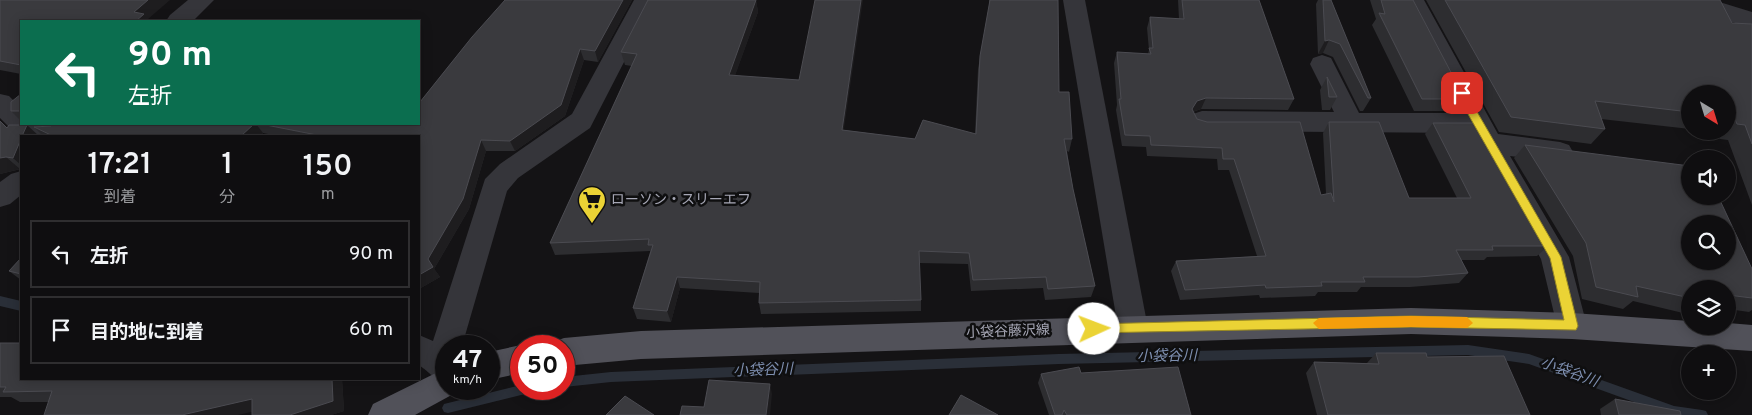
<!DOCTYPE html>
<html lang="ja">
<head>
<meta charset="utf-8">
<style>
  :root { --surface:#0f0e10; --page:#181719; --text:#f1f3f6; --muted:#9b9c9f; --line:#2f2e30 }
  body { margin:0; font-family:Overpass,"Noto Sans JP",sans-serif; background:var(--page); color:var(--text); height:100vh; display:flex; flex-direction:column; font-size:19px; white-space:nowrap }
  * { box-sizing:border-box; margin:0 }
  p { font-size:16px; color:var(--muted) }
  .icon { flex:none; width:28px; height:28px; fill:none; stroke:currentColor; stroke-width:2; stroke-linecap:round; stroke-linejoin:round }
  .map { position:relative; flex:1; overflow:hidden }
  .side { position:absolute; left:20px; top:135px; width:400px; height:245px; display:flex; flex-direction:column; background:var(--surface); border-radius:0px; box-shadow:0 2px 12px #0003,0 0 0 1px var(--line) }
  .side>* { flex:none }
  .top-card { position:absolute; left:20px; top:20px; width:400px; height:105px; border-radius:0px; box-shadow:0 2px 12px #0003,0 0 0 1px var(--line); background:#0b6e4f; color:#fff; overflow:hidden }
  .needle { width:32px; rotate:142deg }
  .buttons { position:absolute; left:1681px; top:85px; display:grid; gap:10px }
  .buttons a { display:grid; place-items:center; width:55px; height:55px; border-radius:50%; background:var(--surface); box-shadow:0 2px 12px #0003,0 0 0 1px var(--line); font-size:25px }
  .speed { position:absolute; left:435px; top:335px; display:flex; gap:10px; font-size:25px; font-weight:700; text-align:center }
  .speed>* { display:grid; place-content:center; width:65px; height:65px; border-radius:50%; background:var(--surface); box-shadow:0 2px 12px #0003,0 0 0 1px var(--line); line-height:1 }
  .speed small { font-size:12px; font-weight:400 }
  .speed .limit { border:8px solid #d22; background:#fff; color:#111 }
  .pin { position:absolute; display:grid; place-items:center; width:42px; height:42px; color:#fff; margin:-21px; border-radius:10px; box-shadow:0 2px 8px #0006 }
  .me { position:absolute; width:55px; margin:-28px; rotate:88deg; stroke-linejoin:round; filter:drop-shadow(0 0 4px #0008) }
  .turn { display:flex; align-items:center; gap:18px; height:105px; padding:0 25px; font-size:22px }
  .turn .icon { width:65px; height:65px; stroke-width:2.5 }
  .turn b { display:block; font-size:35px; line-height:42px }
  .eta { display:flex; justify-content:space-evenly; align-items:center; height:85px; text-align:center }
  .eta b { font-size:30px; font-weight:600; line-height:35px }
  ul { padding:0; list-style:none }
  li { display:flex; align-items:center; gap:15px; height:68px; margin:0 10px 8px; padding:0 15px; border:2px solid var(--line); border-radius:0px }
  li div { flex:1 }
  li b { display:block; font-size:19px }
  li em { font-style:normal }
  .map>svg:first-child { display:block }
</style>
</head>
<body>
<div class="map">
<svg width="1752" height="415" viewBox="0 0 1752 415">
  <rect width="100%" height="100%" fill="#141315"/>
  <g fill="none" stroke-linecap="round" stroke-linejoin="round">
    <g fill="#2a2f38" fill-rule="evenodd">
      <polygon points="0,296 21,301 21,311 0,306"/>
      <polygon points="1468,345 1529,354 1674,406 1702,410 1706,411 1708,415 1670,415 1529,364 1468,355 1059,364 611,382 564,387 564,377 611,372 1059,354"/>
      <polygon points="521,385 521,389 531,389 529,393 448,413 444,412 442,408 444,404 448,403"/>
    </g>
    <g fill="#35353a" fill-rule="evenodd">
      <polygon points="188,0 214,0 193,21 166,21 170,15"/>
      <path d="M634,0H656L590,128L518,178L507,191L462,346H446V384C435,380 429,372 419,365V335L433,341L485,179L500,164L572,114Z"/>
      <polygon points="1063,0 1085,0 1148,328 1144,337 1133,341 1122,337 1118,328"/>
      <polygon points="1402,0 1424,0 1498,134 1560,142 1569,145 1573,152 1569,159 1560,162 1510,156 1569,257 1587,326 1583,335 1572,339 1561,335 1557,326 1541,259 1470,133 1202,131 1193,128 1189,121 1193,114 1202,111 1334,112 1310,64 1313,58 1322,55 1331,58 1359,113 1460,113"/>
      <polygon points="1644,0 1713,0 1752,12 1752,28 1699,12 1647,5"/>
      <polygon points="0,94 9,96 21,108 21,124 38,124 47,136 21,136 21,139 0,118"/>
      <polygon points="21,171 21,195 10,204 0,207 0,182 11,174"/>
    </g>
    <g fill="#515159" fill-rule="evenodd">
      <polygon points="1411,308 1572,313 1690,321 1690,326 1728,326 1728,323 1752,325 1752,351 1572,339 1411,334 641,359 564,366 564,346 551,346 553,342 564,338 641,331"/>
      <polygon points="521,345 524,346 521,346 521,373 489,380 489,352"/>
      <polygon points="446,368 446,389 459,389 457,392 415,415 368,415 373,404"/>
    </g>
  </g>
  <g fill="#2d2d30">
    <polygon points="0,0 148,19 149,21 21,21 21,74 0,70"/>
    <polygon points="505,0 632,0 598,62 584,60 565,116 515,151 486,151 469,209 434,269 440,277 419,289 419,136 278,136 263,133 261,136 43,136 34,127 51,126 53,124 419,124 420,102"/>
    <polygon points="756,0 758,12 735,75 844,130 915,139 975,134 978,69 989,7 989,0 1058,0 1059,92 1072,139 1069,152 1067,151 1073,189 1095,286 1091,297 1045,300 1043,288 971,291 968,264 919,263 921,300 921,311 761,314 759,303 759,293 680,288 671,322 637,319 633,308 650,252 650,251 555,255 550,243 632,66 625,65 621,52"/>
    <polygon points="1178,0 1259,0 1294,99 1288,110 1201,109 1193,112 1197,119 1321,195 1326,194 1323,133 1329,122 1409,198 1457,198 1425,134 1433,123 1548,246 1537,256 1487,257 1484,260 1461,260 1468,273 1459,283 1410,287 1361,287 1357,292 1318,292 1315,296 1260,298 1259,295 1180,300 1171,271 1176,261 1257,256 1229,170 1218,170 1217,159 1147,156 1146,147 1122,146 1116,110 1117,105 1114,63 1117,52 1148,54 1149,50 1147,28 1150,17 1179,19"/>
    <polygon points="1318,0 1331,0 1371,98 1363,111 1360,111 1333,57 1323,53 1318,54 1316,4"/>
    <polygon points="1370,0 1413,0 1465,99 1457,111 1414,111 1372,25 1376,19"/>
    <polygon points="1426,0 1716,0 1732,23 1752,24 1752,205 1728,140 1720,139 1717,132 1711,131 1728,131 1728,94 1690,94 1690,129 1601,119 1605,129 1591,144 1499,132"/>
    <polygon points="1327,77 1337,97 1330,110 1322,110 1320,90"/>
    <polygon points="21,94 21,121 11,111"/>
    <polygon points="0,121 7,128 21,136 21,169 0,174"/>
    <polygon points="1525,145 1752,269 1752,310 1749,312 1728,309 1728,289 1690,289 1690,308 1683,313 1633,301 1623,309 1582,299 1573,256 1514,158"/>
    <polygon points="21,258 21,280 9,271"/>
    <polygon points="0,343 21,379 342,379 344,411 331,415 252,415 252,412 48,402 20,402 11,397 0,397"/>
    <polygon points="1376,353 1427,357 1530,415 1317,415 1306,373 1314,362 1367,363"/>
    <polygon points="1081,373 1191,415 1049,415 1038,383 1041,374"/>
    <polygon points="1615,399 1681,415 1601,415 1600,409"/>
  </g>
  <g fill="#1e1d1f">
    <polygon points="148,0 170,0 148,19 149,21 136,21 134,12"/>
    <polygon points="623,0 632,0 598,62 595,51"/>
    <polygon points="756,0 758,12 731,87 729,75"/>
    <polygon points="861,0 863,0 842,142 842,130"/>
    <polygon points="1329,40 1323,53 1318,54 1325,41"/>
    <polygon points="580,49 584,60 565,116 515,151 510,141"/>
    <polygon points="1206,98 1201,109 1192,112 1192,109 1197,101"/>
    <polygon points="254,124 256,124 263,133 261,136 241,136"/>
    <polygon points="27,125 39,136 22,136"/>
    <polygon points="21,139 21,165 13,158"/>
    <polygon points="481,140 486,151 469,209 434,269 428,259"/>
    <polygon points="6,157 20,169 0,174 0,158"/>
    <polygon points="433,267 440,277 419,289 419,275"/>
    <polygon points="677,277 680,288 671,322 667,311"/>
    <polygon points="332,379 342,379 344,411 331,415 290,415"/>
    <polygon points="770,384 772,394 770,415 766,415"/>
    <polygon points="252,399 264,409 238,415 182,415"/>
  </g>
  <g fill="#3a3a3e" stroke="#4b4b51" fill-rule="evenodd">
    <polygon points="0,0 148,0 134,12 144,14 136,21 21,21 21,65 0,61"/>
    <polygon points="505,0 623,0 595,51 580,49 561,105 510,141 481,140 463,199 428,259 433,267 419,275 419,136 321,136 322,136 261,124 419,124 419,102 420,102 472,37"/>
    <polygon points="648,0 756,0 729,75 799,80 815,0 861,0 842,130 915,139 923,120 976,134 980,56 990,0 1058,0 1059,92 1069,92 1072,139 1064,139 1073,189 1095,286 1048,289 1046,277 973,280 969,253 919,251 921,300 759,303 760,282 677,277 667,311 633,308 653,245 648,245 649,239 550,243 637,54 621,52"/>
    <polygon points="1182,0 1259,0 1294,99 1206,98 1197,101 1192,109 1197,119 1207,122 1300,122 1321,195 1331,193 1334,202 1329,122 1379,122 1409,198 1471,198 1433,123 1477,123 1548,246 1492,246 1493,250 1456,250 1468,273 1418,277 1363,277 1365,282 1321,282 1322,286 1266,288 1265,285 1185,290 1176,261 1266,256 1234,159 1223,159 1222,148 1151,145 1150,136 1125,135 1119,99 1121,99 1117,52 1151,54 1149,48 1153,48 1150,17 1184,19"/>
    <polygon points="1323,0 1331,0 1371,98 1368,98 1340,44 1329,40 1325,41"/>
    <polygon points="1381,0 1413,0 1465,99 1422,99 1379,13 1385,14"/>
    <polygon points="1445,0 1720,0 1732,23 1752,24 1752,144 1745,125 1737,124 1734,117 1728,116 1728,94 1690,94 1690,112 1595,101 1605,129 1511,117"/>
    <polygon points="1327,77 1337,97 1329,97"/>
    <polygon points="21,94 21,111 11,111 11,102"/>
    <polygon points="0,121 7,128 9,125 27,125 22,136 21,136 21,139 13,158 6,157 0,158"/>
    <polygon points="53,124 254,124 241,136 53,136 34,127 51,126"/>
    <path d="M1525,145L1690,166V196H1718L1752,269V298L1728,295V289H1690V298L1636,286L1638,297L1596,287L1586,243ZM1690,224H1728V261H1690Z"/>
    <polygon points="21,258 21,274 9,271"/>
    <polygon points="0,343 21,343 21,379 332,379 333,401 290,415 252,415 252,399 182,415 44,415 52,391 3,392 6,387 0,387"/>
    <polygon points="1376,353 1426,353 1427,357 1504,356 1530,415 1328,415 1314,362 1379,364"/>
    <polygon points="1079,367 1081,373 1178,367 1191,415 1067,415 1064,410 1062,415 1055,415 1041,374"/>
    <polygon points="709,380 770,384 766,415 680,415 682,406 704,407"/>
    <polygon points="961,395 998,415 949,415"/>
    <polygon points="625,396 654,415 606,415"/>
    <polygon points="1615,399 1680,411 1681,415 1619,415"/>
  </g>
  <polygon fill="#ebd335" stroke="#998922" points="1462,90 1465,91 1561,257 1578,326 1576,330 1411,327 1089,333 1088,329 1094,324 1411,316 1564,320 1550,258 1456,93"/>
  <polygon fill="#f59e0b" points="1411,316 1467,317 1473,323 1467,328 1411,327 1319,329 1313,323 1319,318"/>
  <defs>
    <g id="supermarket-pin" transform="scale(1.4375)"><path d="M0 17L-7.5 6A9.5 9.5 0 1 1 7.5 6Z" fill="#ebd335" stroke="#0f0f10"/><path d="M-6-5.5h2.5l.6 2H6L4.5 2H-2.5L-4.4-4H-6ZM-1.5 3.2a1.3 1.3 0 1 0 .1 0ZM3 3.2a1.3 1.3 0 1 0 .1 0Z" fill="#111"/></g>
  </defs>
  <g fill-rule="evenodd">
    <use href="#supermarket-pin" x="592" y="200"/>
  </g>
  <g text-anchor="middle" dominant-baseline="central" stroke-width="5" stroke-linejoin="round" paint-order="stroke">
    <g font-size="14" fill="#a6a7b5" stroke="#0f0f10" text-anchor="start">
      <text x="611" y="200">ローソン・スリーエフ</text>
    </g>
    <g font-size="14" fill="#a6a7b5" stroke="#0f0f10">
      <text transform="translate(1008 332) rotate(-2)">小袋谷藤沢線</text>
    </g>
    <g font-size="15" font-style="italic" fill="#7d8eaf" stroke="#0f0f10">
      <text transform="translate(1167 357) rotate(-1)">小袋谷川</text>
      <text transform="translate(763 371) rotate(-2)">小袋谷川</text>
      <text transform="translate(1569 373) rotate(20)">小袋谷川</text>
    </g>
  </g>
</svg>
<div class="buttons">
<a><svg class="needle" viewBox="-14 -14 28 28"><path d="M0-13l5 13h-10z" fill="#e53935"/><path d="M0 13l5-13h-10z" fill="#9b9c9f"/></svg></a>
<a><svg class="icon" aria-label="sound" viewBox="0 0 24 24"><path d="M4 9h4l5-4v14l-5-4H4zM17 9q2 3 0 6"/></svg></a>
<a><svg class="icon" aria-label="search" viewBox="0 0 24 24"><circle cx="10" cy="10" r="6"/><path d="M15 15l6 6"/></svg></a>
<a><svg class="icon" aria-label="layers" viewBox="0 0 24 24"><path d="M12 4l9 5-9 5-9-5zM3 14l9 5 9-5"/></svg></a>
<a>+</a>
</div>
<div class="speed"><div>47<small>km/h</small></div><div class="limit">50</div></div>
<div class="pin" style="left:1462px;top:93px;background:#d93025"><svg class="icon" aria-label="arrive" viewBox="0 0 24 24"><path d="M6 21V4h12l-3 4 3 4H6"/></svg></div>
<svg class="me" style="left:1094px;top:329px" viewBox="-20 -20 40 40"><circle r="19" fill="#fff"/><path d="M0-13L10 11 0 6-10 11z" fill="#ebd335"/></svg>
<div class="top-card">
<div class="turn"><svg class="icon" aria-label="left" viewBox="0 0 24 24"><path d="M17 20v-9H6M10 6l-5 5 5 5"/></svg><div><b>90 m</b>左折</div></div>
</div>
<section class="side">
<div class="eta">
<div><b>17:21</b><p>到着</p></div>
<div><b>1</b><p>分</p></div>
<div><b>150</b><p>m</p></div>
</div>
<ul>
<li><svg class="icon" aria-label="left" viewBox="0 0 24 24"><path d="M17 20v-9H6M10 6l-5 5 5 5"/></svg><div><b>左折</b></div><em>90 m</em></li>
<li><svg class="icon" aria-label="arrive" viewBox="0 0 24 24"><path d="M6 21V4h12l-3 4 3 4H6"/></svg><div><b>目的地に到着</b></div><em>60 m</em></li>
</ul>
</section>
</div>
</body>
</html>
